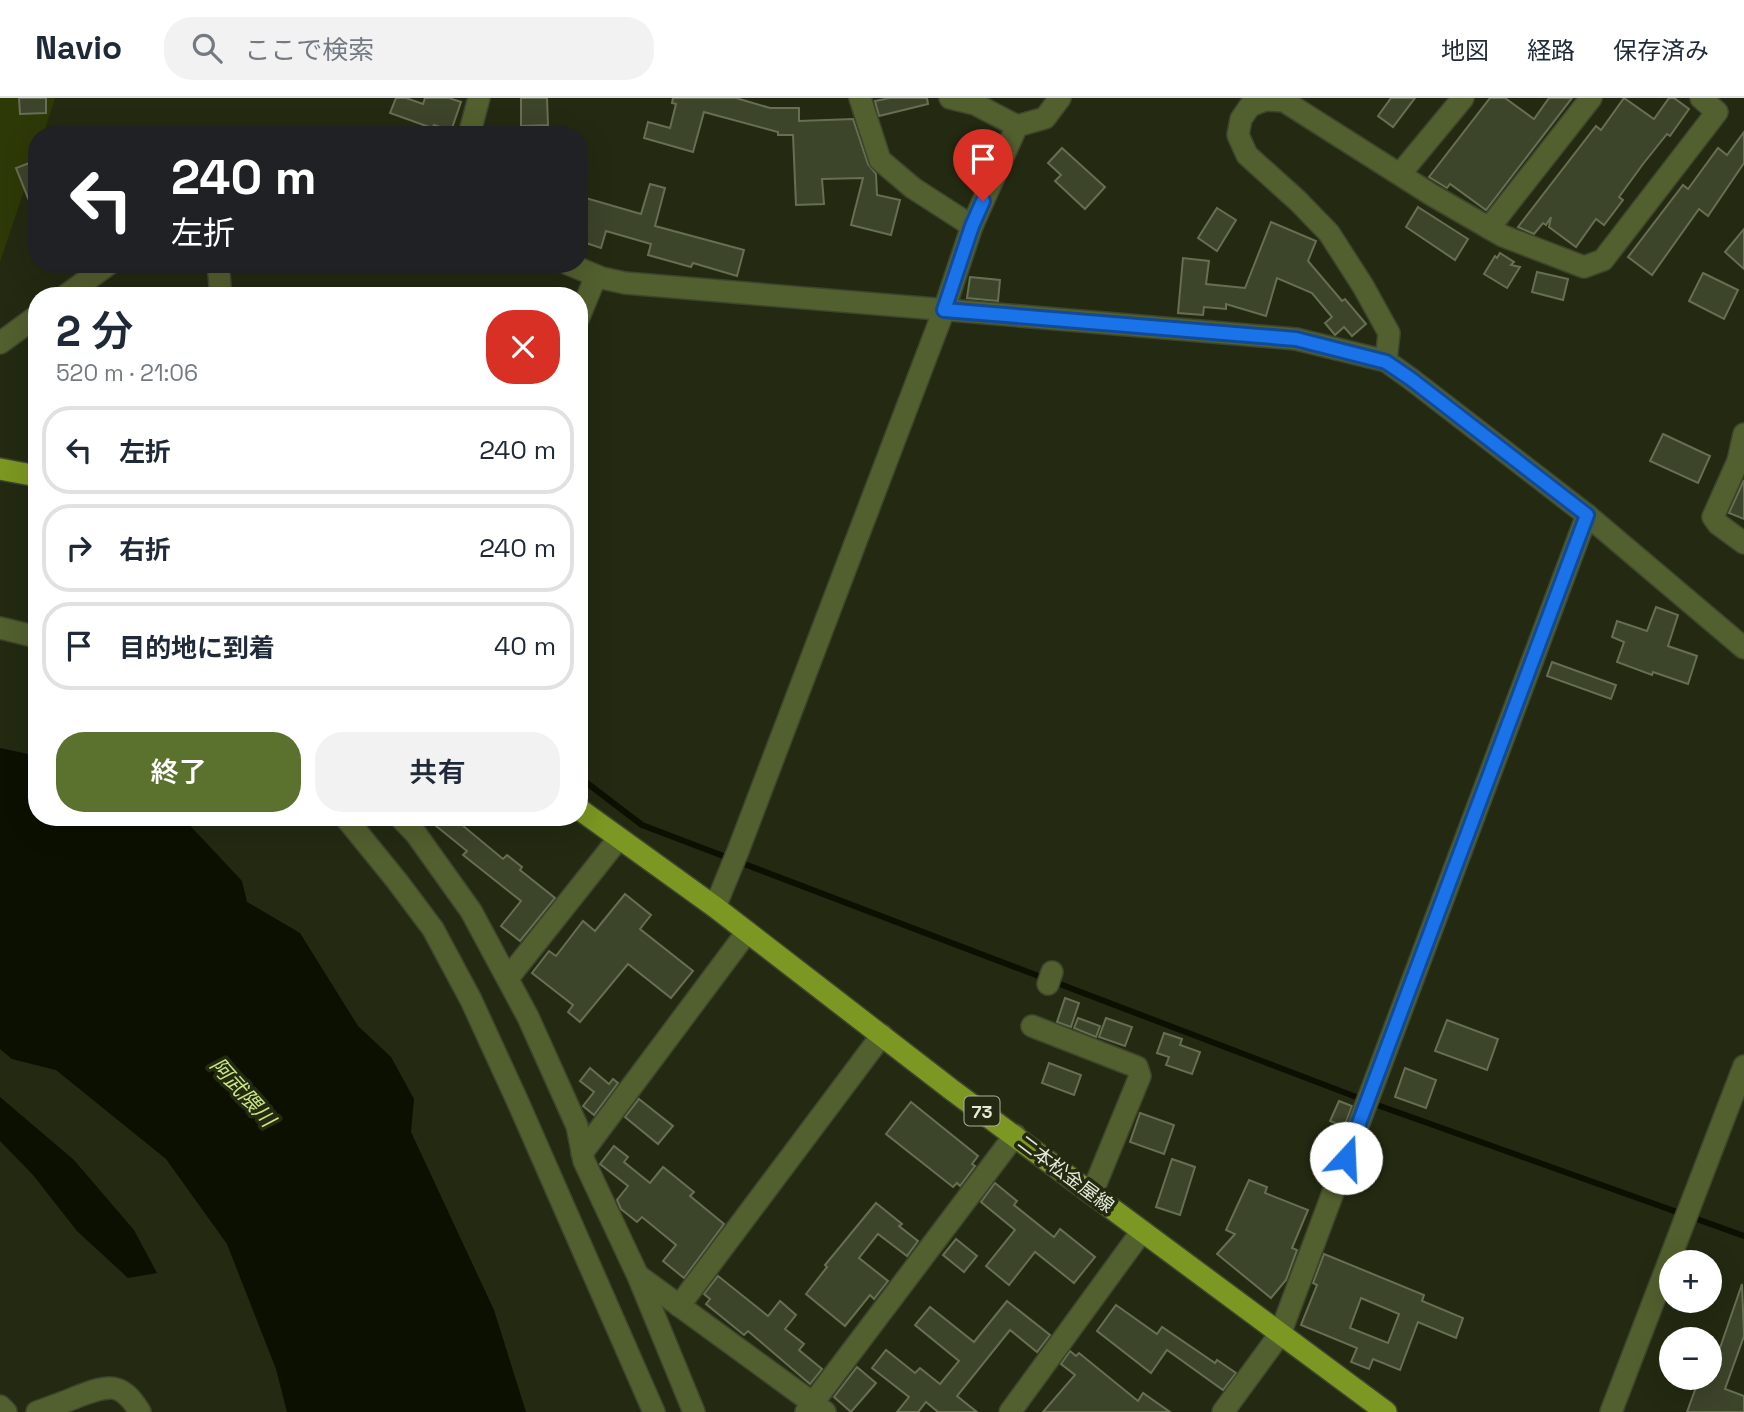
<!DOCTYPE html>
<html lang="ja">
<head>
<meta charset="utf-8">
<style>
  :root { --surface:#fff; --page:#f2f2f3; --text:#1f2937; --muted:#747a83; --line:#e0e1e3; --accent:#5b712e }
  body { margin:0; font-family:"Space Grotesk","Noto Sans JP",sans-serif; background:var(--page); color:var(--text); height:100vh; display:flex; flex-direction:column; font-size:26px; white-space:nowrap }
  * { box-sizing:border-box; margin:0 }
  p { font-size:23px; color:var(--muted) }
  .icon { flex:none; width:38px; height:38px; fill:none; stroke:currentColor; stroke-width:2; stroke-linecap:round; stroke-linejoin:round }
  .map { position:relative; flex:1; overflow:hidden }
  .drawer { position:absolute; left:28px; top:189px; width:560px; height:539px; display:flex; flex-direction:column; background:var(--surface); border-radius:28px; box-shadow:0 7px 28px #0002 }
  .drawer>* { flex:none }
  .banner { position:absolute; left:28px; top:28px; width:560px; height:147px; border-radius:28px; box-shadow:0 7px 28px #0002; background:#202124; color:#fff; overflow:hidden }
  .controls { position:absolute; left:1659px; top:1152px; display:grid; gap:14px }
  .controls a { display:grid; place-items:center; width:63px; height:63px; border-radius:50%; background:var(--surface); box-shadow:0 7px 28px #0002; font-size:35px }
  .pin { position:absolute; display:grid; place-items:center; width:60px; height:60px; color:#fff; margin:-72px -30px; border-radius:50% 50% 50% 0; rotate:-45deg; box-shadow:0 0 7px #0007 }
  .pin .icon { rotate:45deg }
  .me { position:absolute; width:77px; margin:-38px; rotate:20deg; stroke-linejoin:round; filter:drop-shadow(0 0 5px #0008) }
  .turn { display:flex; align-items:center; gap:24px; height:147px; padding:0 28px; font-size:32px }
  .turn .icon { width:91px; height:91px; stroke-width:2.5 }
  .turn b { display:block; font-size:49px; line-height:60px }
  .round { display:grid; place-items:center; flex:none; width:74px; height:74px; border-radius:28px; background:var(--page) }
  .summary { display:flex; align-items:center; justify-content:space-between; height:119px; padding:0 28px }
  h1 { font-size:42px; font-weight:600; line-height:52px }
  .cta { display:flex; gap:14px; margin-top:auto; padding:14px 28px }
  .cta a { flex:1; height:80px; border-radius:28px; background:var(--accent); color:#fff; font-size:28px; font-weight:600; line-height:80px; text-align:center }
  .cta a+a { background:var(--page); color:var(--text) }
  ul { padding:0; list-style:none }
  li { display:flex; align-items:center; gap:21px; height:88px; margin:0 14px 10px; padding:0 14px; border:4px solid var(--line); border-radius:28px }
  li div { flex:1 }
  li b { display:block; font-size:26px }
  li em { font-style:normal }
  header { display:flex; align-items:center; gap:42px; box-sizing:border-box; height:98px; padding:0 35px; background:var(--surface); border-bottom:2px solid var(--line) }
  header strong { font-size:33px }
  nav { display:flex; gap:38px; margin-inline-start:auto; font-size:24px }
  .search { width:490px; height:63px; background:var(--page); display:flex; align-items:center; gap:18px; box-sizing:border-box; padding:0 24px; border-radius:28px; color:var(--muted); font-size:26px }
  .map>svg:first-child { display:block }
</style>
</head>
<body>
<header>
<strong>Navio</strong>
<div class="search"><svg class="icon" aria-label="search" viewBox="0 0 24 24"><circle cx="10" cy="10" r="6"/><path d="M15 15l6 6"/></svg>ここで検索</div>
<nav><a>地図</a><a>経路</a><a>保存済み</a></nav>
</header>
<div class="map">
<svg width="1744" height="1314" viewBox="0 0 1744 1314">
  <rect width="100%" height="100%" fill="#232a11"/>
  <polygon fill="#2d3906" points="0,0 55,0 43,37 37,37 37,54 0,164"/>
  <g fill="#0b1000">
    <polygon points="0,650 37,658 37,719 182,719 242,783 247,804 300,835 358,928 391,959 414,1001 411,1034 494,1212 526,1314 287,1314 276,1271 227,1146 166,1061 56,972 12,961 0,951"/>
    <polygon points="0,999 74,1062 134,1132 157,1175 128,1180 77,1133 33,1077 0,1043"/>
  </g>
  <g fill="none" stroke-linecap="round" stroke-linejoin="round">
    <polyline stroke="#0b1000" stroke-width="6" points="579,679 642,727 1380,1008 1744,1138"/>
  </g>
  <g fill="#3c442a" stroke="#666f52" stroke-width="2" fill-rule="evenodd">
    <polygon points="19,0 46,0 46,15 20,16"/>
    <polygon points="396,0 406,0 423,6 425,0 449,0 461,4 451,33 434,27 432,30 390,15"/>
    <polygon points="521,0 547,0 548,27 521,28"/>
    <polygon points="673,0 736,0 770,10 799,10 799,23 853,21 868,66 876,76 877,97 900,102 891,137 851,127 863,80 822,81 824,106 796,107 793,37 778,37 778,34 704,14 693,54 644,40 648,24 670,30 676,6 672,5"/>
    <polygon points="890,0 927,0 928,6 879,18 875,3"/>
    <polygon points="1391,0 1415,0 1393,29 1378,18"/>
    <polygon points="1490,0 1505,0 1534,21 1549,0 1572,0 1486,112 1450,86 1447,90 1429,79"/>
    <polygon points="1624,0 1654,21 1669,0 1674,0 1689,11 1670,38 1667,36 1643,66 1619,99 1623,102 1604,127 1596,121 1576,149 1549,129 1551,119 1546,127 1543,125 1534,136 1518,129 1596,28 1601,32"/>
    <polygon points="1744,34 1744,65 1708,118 1699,111 1652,177 1628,159 1683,87 1688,91 1718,50 1727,57"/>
    <polygon points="1062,50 1105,89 1085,111 1055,83 1061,77 1048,65"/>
    <polygon points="37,62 37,120 36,120 16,70"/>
    <polygon points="650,86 665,90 655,128 744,152 737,178 693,165 691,169 648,157 651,146 606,133 601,150 583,144 587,129 579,127 579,98 641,116"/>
    <polygon points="1418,109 1468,141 1455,162 1406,129"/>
    <polygon points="1217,110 1236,122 1217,153 1198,140"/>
    <polygon points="1271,124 1316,143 1308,163 1342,203 1345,201 1366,226 1352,238 1344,229 1335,237 1325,225 1332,219 1312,195 1277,180 1266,218 1226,206 1226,211 1204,209 1203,217 1178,215 1183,160 1209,163 1206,186 1245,190"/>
    <polygon points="1744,131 1744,171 1725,154"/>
    <polygon points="1500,155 1514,164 1511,167 1520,169 1507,190 1484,176 1495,158 1497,160"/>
    <polygon points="1537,174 1568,181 1563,202 1532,194"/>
    <polygon points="1703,175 1738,192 1724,221 1689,203"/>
    <polygon points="970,179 1000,182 998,203 967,200"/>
    <polygon points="1663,336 1710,358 1698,385 1650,363"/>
    <polygon points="1744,382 1744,421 1729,415"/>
    <polygon points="1656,509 1678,517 1668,548 1697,558 1688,586 1653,574 1652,577 1617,564 1624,544 1612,539 1617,523 1647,533"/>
    <polygon points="1552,564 1616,587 1611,601 1547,578"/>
    <polygon points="425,719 469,719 462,727 503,761 507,757 522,769 520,772 555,800 520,843 501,828 521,803 463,757 467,753"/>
    <polygon points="625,796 651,817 640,831 693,873 671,900 628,866 580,924 568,914 573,907 532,875 549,853 556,858 583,823 595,833"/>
    <polygon points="1065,900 1079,905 1071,929 1057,924"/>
    <polygon points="1078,920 1100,928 1096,939 1074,930"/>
    <polygon points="1106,920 1132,929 1125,948 1099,939"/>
    <polygon points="1447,922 1498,941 1487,972 1435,953"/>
    <polygon points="1164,935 1182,941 1180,947 1200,954 1192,976 1166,967 1169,959 1157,955"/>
    <polygon points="1049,965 1081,977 1074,997 1042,985"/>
    <polygon points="590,970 609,986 613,981 618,985 594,1017 583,1008 594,994 580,983"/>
    <polygon points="1405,970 1436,982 1426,1010 1395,999"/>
    <polygon points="639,1001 673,1028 658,1046 625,1019"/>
    <polygon points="1339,1003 1352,1008 1344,1029 1330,1023"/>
    <polygon points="911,1004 978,1058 972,1066 975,1068 960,1088 957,1085 953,1089 886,1036"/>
    <polygon points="1140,1015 1174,1027 1164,1056 1130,1044"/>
    <polygon points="614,1048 628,1059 624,1064 650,1085 663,1069 694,1094 690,1098 724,1126 684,1180 663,1163 676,1147 642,1119 637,1124 621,1111 617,1102 628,1088 600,1066"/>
    <polygon points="1172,1061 1195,1069 1180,1117 1156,1109"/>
    <polygon points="1249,1082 1267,1089 1265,1095 1308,1112 1292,1150 1297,1152 1286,1182 1271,1200 1217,1156 1235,1136 1226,1132"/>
    <polygon points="995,1085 1017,1103 1014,1107 1054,1139 1060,1131 1095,1159 1074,1185 1035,1154 1009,1187 986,1168 1015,1132 981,1104"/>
    <polygon points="876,1105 902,1126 899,1128 918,1143 907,1158 878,1136 859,1160 888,1183 874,1201 870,1197 845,1228 806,1196 827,1169 825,1167"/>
    <polygon points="956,1141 977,1158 964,1174 943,1157"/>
    <path d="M1324,1156L1424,1197L1422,1203L1463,1220L1456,1240L1418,1224L1400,1272L1373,1261L1369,1271L1351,1264L1357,1250L1301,1227L1317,1187L1313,1185ZM1361,1200L1399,1216L1388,1245L1350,1230Z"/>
    <polygon points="718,1178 768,1218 780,1203 796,1217 785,1231 804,1246 799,1252 822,1271 810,1286 748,1233 744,1237 706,1206 710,1201 704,1196"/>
    <polygon points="1742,1186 1744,1238 1725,1291 1744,1298 1744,1314 1687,1314 1699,1281 1706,1284 1710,1279"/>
    <polygon points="1007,1203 1050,1237 1037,1254 1010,1232 957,1298 977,1314 938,1314 926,1304 918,1314 897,1314 909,1299 872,1270 886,1252 915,1275 920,1270 940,1286 959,1263 915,1227 930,1209 974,1244"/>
    <polygon points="1116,1207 1157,1236 1162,1229 1215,1265 1217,1262 1236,1275 1223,1292 1167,1252 1151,1275 1097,1233"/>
    <polygon points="1070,1253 1076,1258 1079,1255 1138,1303 1143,1295 1170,1314 1043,1314 1075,1277 1061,1266"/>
    <polygon points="857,1269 876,1285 851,1314 834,1299"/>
  </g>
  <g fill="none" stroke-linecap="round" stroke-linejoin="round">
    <g stroke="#3e452d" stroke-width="24">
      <g id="minor">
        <polyline points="860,0 880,62 913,90 972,128"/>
        <polyline points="1017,28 1045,20 1060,0"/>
        <polyline points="469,37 479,0"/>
        <polyline points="1400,76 1463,0"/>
        <polyline points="1489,130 1591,0"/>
        <polyline points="218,166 221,198"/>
        <polyline points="568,166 602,180 625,185 1296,241 1386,263 1411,281 1587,417 1744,550"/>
        <polyline points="65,198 109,166"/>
        <polyline points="579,219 596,178"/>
        <polyline points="0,245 37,218"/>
        <polyline points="1386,263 1389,235 1363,188 1329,135 1298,103 1247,57 1238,37 1241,21 1250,8 1265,2 1284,3 1432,97 1503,138 1584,169 1603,162 1717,14 1701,0"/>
        <polyline points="1744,336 1738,363 1713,419 1718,426 1744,445"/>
        <polyline points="0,530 37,539"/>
        <polyline points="345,719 397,783 433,831 471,902 517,1002 654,1314"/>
        <polyline points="400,719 416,736 471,813 528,919 577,1028 584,1063 638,1178 694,1314"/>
        <polyline points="715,809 738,753 944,212 972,128 1017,28 975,6 950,0"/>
        <polyline points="508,880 619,740"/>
        <polyline points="1048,886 1052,874"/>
        <polyline points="1032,928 1137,969 1140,978 1092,1095"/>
        <polyline points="582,1055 747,834"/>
        <polyline points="640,1179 825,1314"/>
        <polyline points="679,1208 882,937"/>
        <polyline points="0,1308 6,1314"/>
        <path d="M37,1314C51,1309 65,1304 79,1298C109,1287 121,1283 140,1314"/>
        <polyline points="806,1314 1015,1037"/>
        <polyline points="1010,1314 1142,1133"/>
        <polyline points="1223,1314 1280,1236 1587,417"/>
        <polyline points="1611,1314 1744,968"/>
      </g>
    </g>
    <g stroke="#3e452d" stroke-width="24">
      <g id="major">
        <polyline points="0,371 37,378"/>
        <polyline points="579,711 715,809 952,992 1386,1314"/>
      </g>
    </g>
    <use href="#minor" stroke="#525f2e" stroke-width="21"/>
    <use href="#major" stroke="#7c9722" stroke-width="21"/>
  </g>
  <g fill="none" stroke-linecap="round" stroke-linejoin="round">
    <g stroke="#114b97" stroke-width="18">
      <polyline id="route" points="983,103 972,128 944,212 1296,241 1386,264 1411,281 1587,417 1346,1060"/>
    </g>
    <use href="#route" stroke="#1a73e8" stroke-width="12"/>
  </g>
  <g text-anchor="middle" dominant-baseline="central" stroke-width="7" stroke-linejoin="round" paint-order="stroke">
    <rect fill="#232a11" stroke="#aab09e" stroke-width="2" x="964.5" y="998.5" width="35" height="29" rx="5"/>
    <g font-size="18" font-weight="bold" fill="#e4eada">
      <text x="982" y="1013">73</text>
    </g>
    <g font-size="19" fill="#e4eada" stroke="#232a11">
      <text transform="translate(1066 1076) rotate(37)">二本松金屋線</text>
    </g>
    <g font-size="21" font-style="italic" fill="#c9e77e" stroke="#232a11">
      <text transform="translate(243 994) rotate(48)">阿武隈川</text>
    </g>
  </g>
</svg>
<div class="controls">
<a>+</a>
<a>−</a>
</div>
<div class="pin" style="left:983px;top:103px;background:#d93025"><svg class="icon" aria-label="arrive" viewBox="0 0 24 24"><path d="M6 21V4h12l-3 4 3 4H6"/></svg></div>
<svg class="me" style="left:1346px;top:1060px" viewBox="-20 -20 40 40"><circle r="19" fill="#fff"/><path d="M0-13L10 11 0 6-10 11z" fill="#1a73e8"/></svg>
<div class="banner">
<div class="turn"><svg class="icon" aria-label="left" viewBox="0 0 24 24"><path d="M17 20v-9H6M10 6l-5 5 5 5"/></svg><div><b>240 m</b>左折</div></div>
</div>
<section class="drawer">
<div class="summary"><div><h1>2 分</h1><p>520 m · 21:06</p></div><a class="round" style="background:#d93025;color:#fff"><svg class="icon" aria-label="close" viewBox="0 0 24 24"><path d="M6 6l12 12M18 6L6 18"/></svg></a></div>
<ul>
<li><svg class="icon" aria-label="left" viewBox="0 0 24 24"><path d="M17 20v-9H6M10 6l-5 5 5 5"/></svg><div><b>左折</b></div><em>240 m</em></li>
<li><svg class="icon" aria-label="right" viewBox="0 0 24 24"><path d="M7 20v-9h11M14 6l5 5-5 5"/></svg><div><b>右折</b></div><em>240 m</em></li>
<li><svg class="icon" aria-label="arrive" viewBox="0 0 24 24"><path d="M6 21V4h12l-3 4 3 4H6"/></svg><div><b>目的地に到着</b></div><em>40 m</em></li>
</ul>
<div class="cta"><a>終了</a><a>共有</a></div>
</section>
</div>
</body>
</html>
